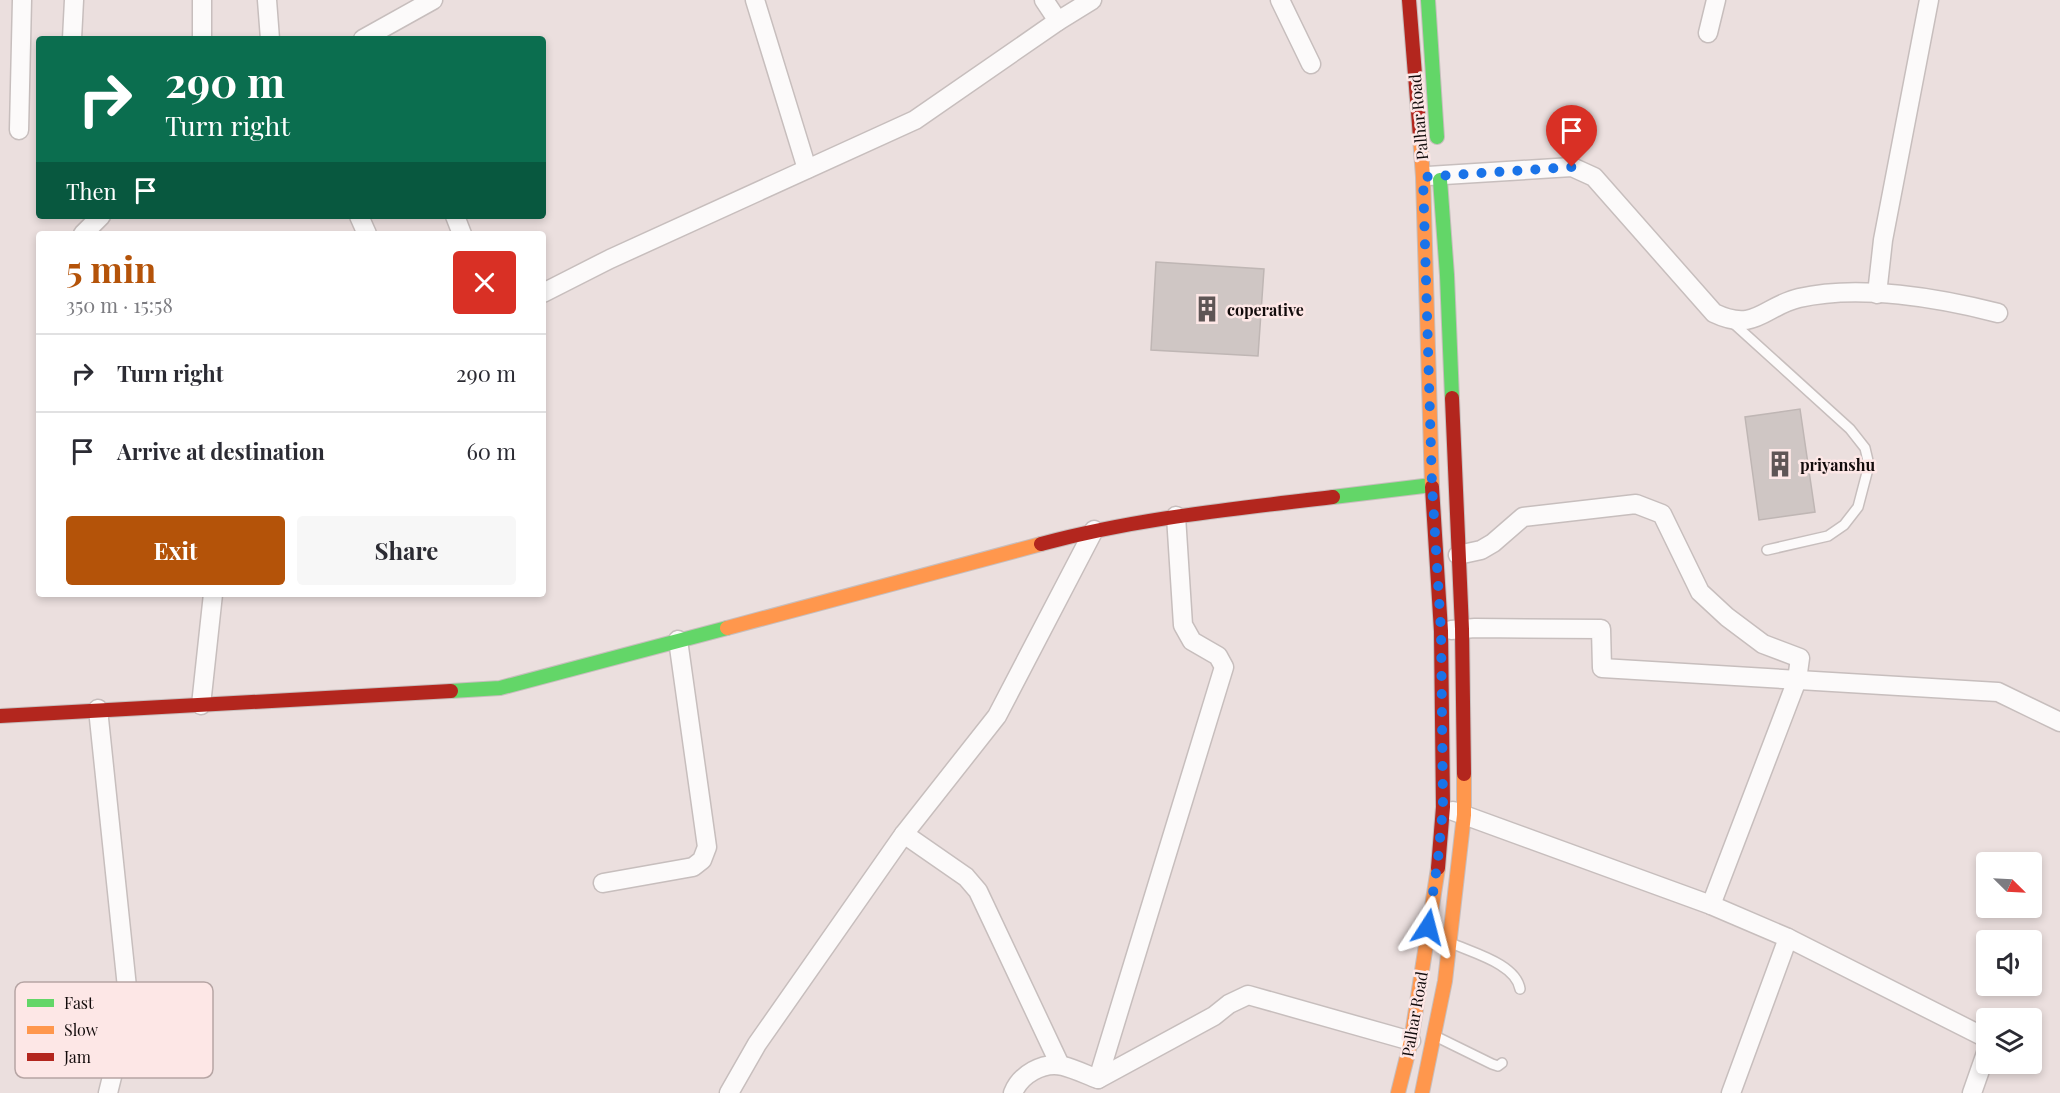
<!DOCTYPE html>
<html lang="en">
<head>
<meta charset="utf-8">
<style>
  :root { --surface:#fff; --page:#f7f7f7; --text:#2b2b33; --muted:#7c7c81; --line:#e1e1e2; --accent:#b45309 }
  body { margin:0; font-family:"Playfair Display",serif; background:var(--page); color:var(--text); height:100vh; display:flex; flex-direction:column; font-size:22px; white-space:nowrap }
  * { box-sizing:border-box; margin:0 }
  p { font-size:20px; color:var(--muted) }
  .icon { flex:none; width:33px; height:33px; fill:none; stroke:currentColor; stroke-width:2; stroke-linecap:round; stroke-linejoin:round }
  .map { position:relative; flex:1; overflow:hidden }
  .side { position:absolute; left:36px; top:231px; width:510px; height:366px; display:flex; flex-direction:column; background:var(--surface); border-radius:6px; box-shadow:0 3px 9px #0003 }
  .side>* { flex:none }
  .top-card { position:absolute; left:36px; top:36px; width:510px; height:183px; border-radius:6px; box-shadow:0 3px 9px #0003; background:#0b6e4f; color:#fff; overflow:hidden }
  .needle { width:39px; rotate:114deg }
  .tools { position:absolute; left:1976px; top:852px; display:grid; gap:12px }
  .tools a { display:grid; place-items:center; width:66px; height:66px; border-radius:6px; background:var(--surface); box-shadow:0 3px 9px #0003; font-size:30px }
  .pin { position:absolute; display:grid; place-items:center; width:51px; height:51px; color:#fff; margin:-62px -26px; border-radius:50% 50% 50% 0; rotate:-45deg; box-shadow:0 0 6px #0007 }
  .pin .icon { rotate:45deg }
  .me { position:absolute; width:66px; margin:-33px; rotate:9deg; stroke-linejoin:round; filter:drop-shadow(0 0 4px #0008) }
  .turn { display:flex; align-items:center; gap:21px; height:126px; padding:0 30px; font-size:27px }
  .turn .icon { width:78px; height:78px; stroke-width:2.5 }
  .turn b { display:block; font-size:42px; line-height:51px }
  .then { display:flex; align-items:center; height:57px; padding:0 30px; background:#0003; gap:12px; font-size:22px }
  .round { display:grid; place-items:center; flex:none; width:63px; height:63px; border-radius:6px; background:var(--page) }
  .headline { display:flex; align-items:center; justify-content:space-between; height:102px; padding:0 30px }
  h1 { font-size:36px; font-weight:700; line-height:45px; color:var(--accent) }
  .cta { display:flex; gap:12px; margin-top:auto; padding:12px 30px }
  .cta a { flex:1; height:69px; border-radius:6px; background:var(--accent); color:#fff; font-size:24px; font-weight:700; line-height:69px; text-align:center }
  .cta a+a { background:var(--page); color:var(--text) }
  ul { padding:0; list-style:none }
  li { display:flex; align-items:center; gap:18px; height:78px; padding:0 30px; border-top:2px solid var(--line) }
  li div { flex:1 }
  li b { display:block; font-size:22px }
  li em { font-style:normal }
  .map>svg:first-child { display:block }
</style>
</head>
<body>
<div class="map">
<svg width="2060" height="1093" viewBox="0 0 2060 1093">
  <rect width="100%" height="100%" fill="#ebdfde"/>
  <g fill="#cfc6c4" stroke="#bfb6b4" stroke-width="1.5">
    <polygon points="1156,262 1264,269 1258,356 1151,350"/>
    <polygon points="1800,409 1815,512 1759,520 1745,417"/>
  </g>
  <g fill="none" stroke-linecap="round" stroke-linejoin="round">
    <g stroke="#c7bebd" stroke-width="12">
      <g id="lane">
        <polyline points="1732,322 1850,429 1865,448 1869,465 1858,507 1844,525 1828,536 1767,550"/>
        <path d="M1451,943C1473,953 1516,964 1520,989"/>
        <polyline points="1437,1037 1492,1064 1498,1066 1502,1063"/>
      </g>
    </g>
    <g stroke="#c7bebd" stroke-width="21">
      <g id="street">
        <polyline points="267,0 270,39"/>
        <polyline points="755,0 807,169"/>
        <polyline points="1044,0 1058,21"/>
        <polyline points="1280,0 1311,64"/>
        <polyline points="1708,33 1716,0"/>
        <polyline points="72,39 74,0"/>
        <polyline points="202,39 202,0"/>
        <polyline points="363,39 433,0"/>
        <polyline points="19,130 22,0"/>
        <path d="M1428,176L1572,167L1594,177L1714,313C1756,333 1764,306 1799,298C1859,284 1940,298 1998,313"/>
        <polyline points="359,216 367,234"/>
        <polyline points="455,216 462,234"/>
        <polyline points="83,234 101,216"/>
        <polyline points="543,293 610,259 915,120 1058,21 1092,0"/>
        <polyline points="1877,294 1883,240 1929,0"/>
        <polyline points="1451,630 1475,628 1601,629 1602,668 1998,692 2060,722"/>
        <polyline points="201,705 213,594"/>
        <polyline points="98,709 128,997 123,1032 108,1093"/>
        <polyline points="1453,811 1711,905 1797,680 1800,658 1763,644 1727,617 1700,592 1662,514 1636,504 1523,517 1493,543 1481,550 1458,555"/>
        <polyline points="904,834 966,877 978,891 1060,1065"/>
        <polyline points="603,883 693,867 702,860 707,847 678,640"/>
        <polyline points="1711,905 1788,938 1986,1038"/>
        <polyline points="1098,1079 1224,667 1218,656 1192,641 1183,625 1176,516"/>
        <polyline points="729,1093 757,1044 904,834 997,716 1094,530"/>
        <path d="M1013,1093C1020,1075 1043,1061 1063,1066C1075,1069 1087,1075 1098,1079L1214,1016L1229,1004L1248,995L1411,1041"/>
        <polyline points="1731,1093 1788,938"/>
        <polyline points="1972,1093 1986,1053"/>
      </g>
    </g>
    <g stroke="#c7bebd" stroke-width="16">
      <g id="fast">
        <polyline points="1428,0 1437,137"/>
        <polyline points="1440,180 1447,275 1452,398"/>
        <polyline points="1333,497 1432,485"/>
        <polyline points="451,691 500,688 727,628"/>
      </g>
    </g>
    <g stroke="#c7bebd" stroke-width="16">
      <g id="slow">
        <polyline points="1420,137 1423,177 1432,487"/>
        <polyline points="727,628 1041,544"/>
        <polyline points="1398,1093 1411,1041 1438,868"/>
        <polyline points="1422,1093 1445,981 1464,815 1464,774"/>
      </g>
    </g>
    <g stroke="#c7bebd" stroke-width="16">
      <g id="jam">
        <polyline points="1409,0 1420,137"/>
        <polyline points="1452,398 1462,629 1464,774"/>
        <polyline points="1432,487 1441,631 1443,807 1438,868"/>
        <path d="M1041,544C1138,518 1234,509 1333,497"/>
        <polyline points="0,716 451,691"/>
      </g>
    </g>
    <use href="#lane" stroke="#fcfafa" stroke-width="9"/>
    <use href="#street" stroke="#fcfafa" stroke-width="18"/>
    <use href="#fast" stroke="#63d668" stroke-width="14"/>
    <use href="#slow" stroke="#ff974d" stroke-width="14"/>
    <use href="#jam" stroke="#b3261e" stroke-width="14"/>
  </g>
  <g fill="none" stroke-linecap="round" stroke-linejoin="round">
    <polyline stroke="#1a73e8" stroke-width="10" stroke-dasharray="0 18" points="1428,927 1438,859 1443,807 1441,631 1432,485 1423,177 1572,167"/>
  </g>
  <defs>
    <g id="building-bare" transform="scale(2.07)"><path d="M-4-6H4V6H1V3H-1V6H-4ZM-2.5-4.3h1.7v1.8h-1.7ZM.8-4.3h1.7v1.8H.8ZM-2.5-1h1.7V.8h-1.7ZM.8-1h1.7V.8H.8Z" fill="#5e5555" stroke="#fde7e6" stroke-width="2.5" paint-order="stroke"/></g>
  </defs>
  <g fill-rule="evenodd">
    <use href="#building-bare" x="1207" y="309"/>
    <use href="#building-bare" x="1780" y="464"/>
  </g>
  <g text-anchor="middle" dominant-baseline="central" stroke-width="5" stroke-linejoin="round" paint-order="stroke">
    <g font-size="16" fill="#120b0b" stroke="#fde7e6">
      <text transform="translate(1418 117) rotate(-95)">Palhar Road</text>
      <text transform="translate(1414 1014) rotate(-80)">Palhar Road</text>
    </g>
    <g font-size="16" font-weight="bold" fill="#120b0b" stroke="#fde7e6" text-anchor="start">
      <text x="1227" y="309">coperative</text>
      <text x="1800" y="464">priyanshu</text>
    </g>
  </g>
  <rect x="15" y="982" width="198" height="96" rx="9" fill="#fde7e6" stroke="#b6a5a4" stroke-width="1.5"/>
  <rect x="27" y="999" width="27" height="8" fill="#63d668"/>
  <rect x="27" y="1026" width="27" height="8" fill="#ff974d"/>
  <rect x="27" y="1053" width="27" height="8" fill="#b3261e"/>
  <g font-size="16" fill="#120b0b">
    <text x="64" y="1009">Fast</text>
    <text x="64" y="1036">Slow</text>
    <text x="64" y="1063">Jam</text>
  </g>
</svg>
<div class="tools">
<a><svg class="needle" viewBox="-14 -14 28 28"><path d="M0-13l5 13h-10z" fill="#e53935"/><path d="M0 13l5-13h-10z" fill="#7c7c81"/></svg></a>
<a><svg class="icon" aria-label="sound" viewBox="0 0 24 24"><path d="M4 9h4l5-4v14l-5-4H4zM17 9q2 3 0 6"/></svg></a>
<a><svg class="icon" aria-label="layers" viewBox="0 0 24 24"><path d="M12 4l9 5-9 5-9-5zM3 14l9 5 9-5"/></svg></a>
</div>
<div class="pin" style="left:1572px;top:167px;background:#d93025"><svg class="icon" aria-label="arrive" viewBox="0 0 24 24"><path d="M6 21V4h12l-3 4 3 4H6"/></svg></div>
<svg class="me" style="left:1428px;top:927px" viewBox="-20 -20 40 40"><path d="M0-17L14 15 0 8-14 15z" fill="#1a73e8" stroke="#fff" stroke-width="4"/></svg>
<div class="top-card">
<div class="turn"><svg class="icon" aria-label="right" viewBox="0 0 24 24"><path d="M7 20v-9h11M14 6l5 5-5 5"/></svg><div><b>290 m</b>Turn right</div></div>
<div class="then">Then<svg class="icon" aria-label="arrive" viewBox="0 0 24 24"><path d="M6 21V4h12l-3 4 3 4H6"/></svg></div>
</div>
<section class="side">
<div class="headline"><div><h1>5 min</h1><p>350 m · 15:58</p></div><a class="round" style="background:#d93025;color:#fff"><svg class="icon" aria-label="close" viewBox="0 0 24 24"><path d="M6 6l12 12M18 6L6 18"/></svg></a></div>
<ul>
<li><svg class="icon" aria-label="right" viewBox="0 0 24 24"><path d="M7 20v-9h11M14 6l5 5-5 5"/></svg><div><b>Turn right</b></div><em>290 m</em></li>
<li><svg class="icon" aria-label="arrive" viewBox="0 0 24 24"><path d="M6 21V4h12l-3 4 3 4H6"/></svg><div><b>Arrive at destination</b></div><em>60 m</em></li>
</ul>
<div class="cta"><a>Exit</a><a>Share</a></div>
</section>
</div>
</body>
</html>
